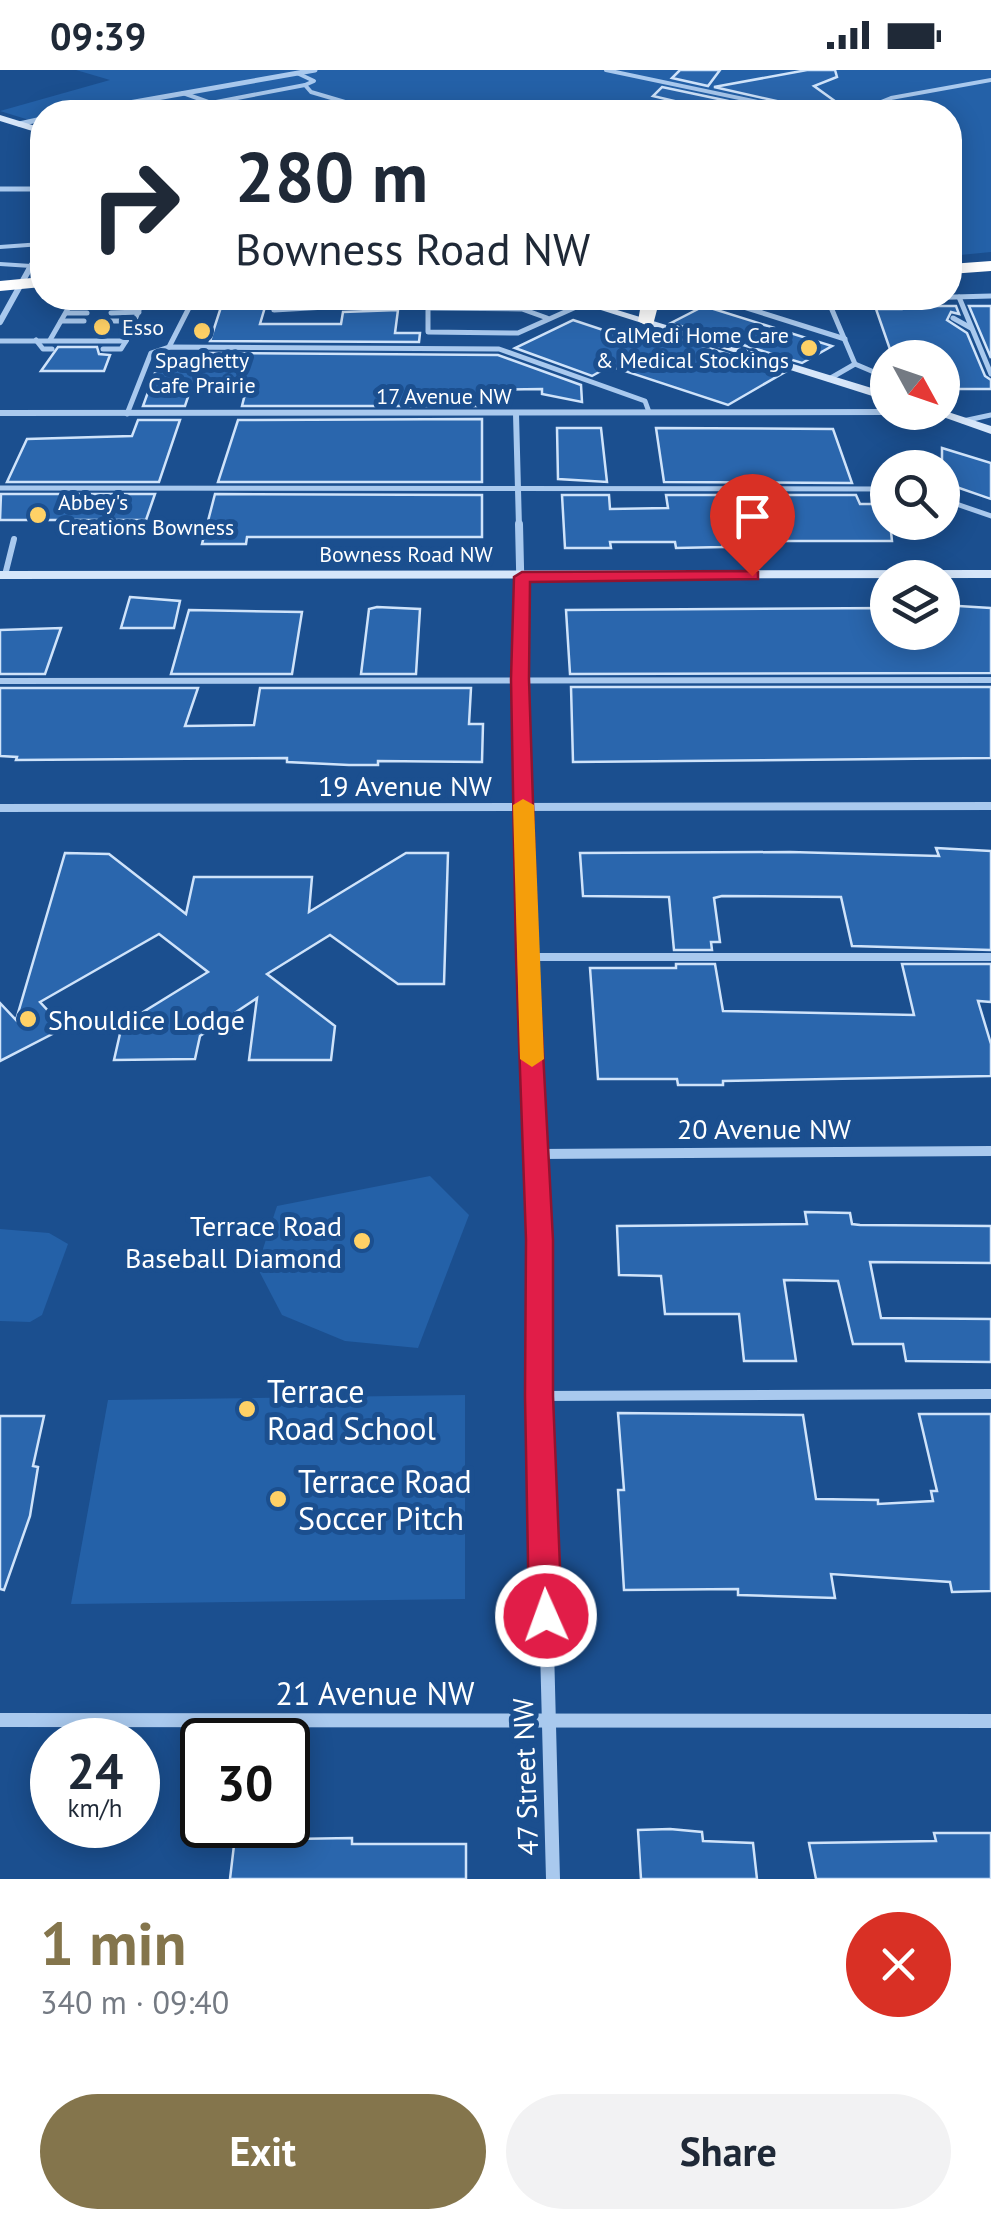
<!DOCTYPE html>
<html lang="en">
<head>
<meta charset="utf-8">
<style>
  :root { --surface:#fff; --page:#f2f2f3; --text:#1f2937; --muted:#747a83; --accent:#84754c }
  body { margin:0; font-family:"PT Sans",sans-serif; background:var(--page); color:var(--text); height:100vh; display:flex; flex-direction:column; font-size:38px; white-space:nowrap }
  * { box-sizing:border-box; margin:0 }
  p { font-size:32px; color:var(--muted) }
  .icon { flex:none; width:55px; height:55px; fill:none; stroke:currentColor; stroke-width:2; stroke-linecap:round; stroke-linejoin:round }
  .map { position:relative; height:1809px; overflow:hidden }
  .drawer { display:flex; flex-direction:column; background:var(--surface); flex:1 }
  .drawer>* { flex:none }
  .top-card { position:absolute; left:30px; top:30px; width:932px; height:210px; border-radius:40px; box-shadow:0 5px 25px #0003; background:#fff; color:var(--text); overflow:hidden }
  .needle { width:65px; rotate:130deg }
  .tools { position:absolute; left:870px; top:270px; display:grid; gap:20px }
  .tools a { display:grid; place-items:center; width:90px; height:90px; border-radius:50%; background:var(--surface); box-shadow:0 5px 25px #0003; font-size:50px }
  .speed { position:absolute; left:30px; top:1648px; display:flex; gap:20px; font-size:50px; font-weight:700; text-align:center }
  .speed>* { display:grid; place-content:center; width:130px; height:130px; border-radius:50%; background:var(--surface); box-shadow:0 5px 25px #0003; line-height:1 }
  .speed small { font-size:25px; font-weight:400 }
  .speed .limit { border:5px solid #111; border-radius:15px; background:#fff; color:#111 }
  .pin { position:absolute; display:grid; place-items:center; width:85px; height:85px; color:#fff; margin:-102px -42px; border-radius:50% 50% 50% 0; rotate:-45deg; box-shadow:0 0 10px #0007 }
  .pin .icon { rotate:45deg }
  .me { position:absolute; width:110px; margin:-55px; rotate:358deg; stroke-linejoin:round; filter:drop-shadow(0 0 8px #0008) }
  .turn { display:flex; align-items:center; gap:35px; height:210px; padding:0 40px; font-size:45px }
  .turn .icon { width:130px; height:130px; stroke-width:2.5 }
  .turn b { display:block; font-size:70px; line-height:85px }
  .round { display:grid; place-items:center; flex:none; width:105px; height:105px; border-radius:52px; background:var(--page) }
  .summary { display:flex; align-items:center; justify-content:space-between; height:170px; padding:0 40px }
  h1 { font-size:60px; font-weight:700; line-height:75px; color:var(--accent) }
  .cta { display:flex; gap:20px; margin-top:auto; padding:20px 40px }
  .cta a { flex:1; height:115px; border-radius:60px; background:var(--accent); color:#fff; font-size:40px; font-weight:700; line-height:115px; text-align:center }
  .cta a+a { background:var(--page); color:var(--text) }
  .status { display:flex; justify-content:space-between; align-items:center; height:70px; padding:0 50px; background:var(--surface); direction:ltr }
  .status svg { height:28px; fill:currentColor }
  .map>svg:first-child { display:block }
</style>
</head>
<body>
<div class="status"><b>09:39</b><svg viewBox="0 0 49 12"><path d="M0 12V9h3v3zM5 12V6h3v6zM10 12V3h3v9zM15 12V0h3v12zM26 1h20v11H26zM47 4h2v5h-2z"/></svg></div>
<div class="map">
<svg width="991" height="1809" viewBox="0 0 991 1809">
  <rect width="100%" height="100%" fill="#1b4f8f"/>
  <g fill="#2461a8">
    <polygon points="76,0 991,0 991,182 950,186 950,42 42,42 42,54 0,41 110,10"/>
    <polygon points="430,1106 469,1145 418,1278 345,1271 282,1245 257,1197 277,1136"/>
    <polygon points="0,1159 49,1163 68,1174 42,1245 30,1252 0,1251"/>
    <polygon points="465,1325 465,1529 71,1534 108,1330"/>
  </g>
  <g fill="#2a66ad" stroke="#cfe3fa" stroke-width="2.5">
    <polygon points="680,0 720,0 708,16 672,8"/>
    <polygon points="807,0 835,0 837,7 814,16 850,42 826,42 714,17"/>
    <polygon points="662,17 761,38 750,42 721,42 653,26"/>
    <polygon points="704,236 832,276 802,293 671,253"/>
    <polygon points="900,236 956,236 959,244 951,242 947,250 967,263 985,306 991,310 991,319 942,319 942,288 893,288 876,239 901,239"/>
    <polygon points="969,236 991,236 991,288"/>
    <polygon points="221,237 265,237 260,254 341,254 343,242 398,240 395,263 420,263 419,272 210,271"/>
    <polygon points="573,250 636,271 655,261 785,302 728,335 610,296 592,306 515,278"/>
    <polygon points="58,277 97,277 99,284 110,285 104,301 41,301"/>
    <polygon points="206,283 498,285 581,315 582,332 542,324 542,319 482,320 482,336 242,336 246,320 195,320"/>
    <polygon points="156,300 197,300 185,336 143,336"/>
    <polygon points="482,349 482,412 218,412 238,350"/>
    <polygon points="138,350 180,350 159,412 7,412 27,369 132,366"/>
    <polygon points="557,358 601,358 607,412 558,409"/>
    <polygon points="656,358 833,359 852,413 664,412"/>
    <polygon points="942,378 991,393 991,429 942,412"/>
    <polygon points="1,424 155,424 146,450 0,450"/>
    <polygon points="215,424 482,425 482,467 247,467 246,474 202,474"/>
    <polygon points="562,425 609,425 610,439 668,438 666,425 856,425 860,434 888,434 892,471 722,471 723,477 676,478 675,472 610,472 611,478 565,478"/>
    <polygon points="130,527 180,531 174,558 121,558"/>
    <polygon points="942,535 991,538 991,603 570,604 566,540 888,538 888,562 942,562"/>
    <polygon points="377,537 420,539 416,604 361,604 369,539"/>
    <polygon points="189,540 302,542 292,604 171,604"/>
    <polygon points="61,558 45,604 0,604 0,560"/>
    <polygon points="571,617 991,617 991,688 573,692"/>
    <polygon points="0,618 198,618 185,656 254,655 260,618 471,618 469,654 483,654 482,692 378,691 378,695 349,695 287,692 287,688 16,690 17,687 0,686"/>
    <polygon points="936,778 991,781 991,880 852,876 841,827 722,826 714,828 720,872 711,872 712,880 674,880 669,827 583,826 580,783 790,782 939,786"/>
    <polygon points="65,783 109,784 186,844 194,807 312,807 309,842 406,783 448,783 444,914 398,914 330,865 267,904 335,956 331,990 249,990 257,928 200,966 195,989 114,990 122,955 208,902 159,864 40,932 64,958 0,991 0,933 16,950"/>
    <polygon points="676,894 715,894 723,941 914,945 902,894 991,894 991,932 978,931 991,974 991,1006 723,1011 723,1015 678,1015 677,1009 598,1009 590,898 676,898"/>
    <polygon points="805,1142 850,1143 852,1154 860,1155 991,1156 991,1193 870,1192 881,1248 991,1249 991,1292 906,1291 903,1274 853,1274 838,1211 784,1210 796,1291 744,1291 739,1244 665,1244 661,1206 619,1205 617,1156 807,1154"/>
    <polygon points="618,1343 803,1345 816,1429 878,1430 878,1434 933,1431 931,1421 937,1421 919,1344 991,1344 991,1521 952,1522 950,1512 831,1504 835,1528 738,1525 738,1519 624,1520 618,1420 624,1420"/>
    <polygon points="0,1346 44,1346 33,1396 38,1397 30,1446 4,1520 0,1519"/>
    <polygon points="670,1759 702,1762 703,1771 753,1773 757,1809 641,1809 638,1760"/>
    <polygon points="934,1763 991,1763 991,1809 816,1809 809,1773 936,1771"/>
    <polygon points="352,1768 352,1774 466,1774 466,1809 230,1809 234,1775 292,1775 292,1769"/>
  </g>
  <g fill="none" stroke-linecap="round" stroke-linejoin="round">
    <g stroke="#a9c9ee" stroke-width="4">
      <polyline points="606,0 806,42"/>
      <polyline points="297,3 314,11 305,15 311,22 379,42"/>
      <polyline points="183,23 211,33 305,15"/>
      <polyline points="856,42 891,28 991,10"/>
      <polyline points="0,177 42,174"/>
      <polyline points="0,194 31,196"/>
    </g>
    <g stroke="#a9c9ee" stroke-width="5">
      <polyline points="959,227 991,304"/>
      <polyline points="278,228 274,240 378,234 378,228"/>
      <polyline points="428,228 428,262 518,263 585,233"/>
      <polyline points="715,228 845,269"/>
      <polyline points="827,228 855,294 829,309"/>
      <polyline points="730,233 991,226"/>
      <polyline points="70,237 90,237"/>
      <polyline points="114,237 141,237"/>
      <polyline points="428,238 522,239 547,248"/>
      <polyline points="66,243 87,243"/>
      <polyline points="111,243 139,242"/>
      <polyline points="953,248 971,258"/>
      <polyline points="61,251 84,251"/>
      <polyline points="108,251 136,251"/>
      <polyline points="36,270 43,279 52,279"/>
      <polyline points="50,270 74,228"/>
      <polyline points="0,271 126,271 144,228"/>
      <polyline points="169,277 194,228"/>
      <polyline points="103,279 121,279 126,271"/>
      <polyline points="855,294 888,308"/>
      <polyline points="127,344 151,283 169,277 499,279 645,331 649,342"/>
      <polyline points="963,351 991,345"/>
      <polyline points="0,418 888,419"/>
      <polyline points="942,429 991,446"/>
    </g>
    <g stroke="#a9c9ee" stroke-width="6">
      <polyline points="5,505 14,469"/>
      <polyline points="0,611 991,610"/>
    </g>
    <polyline stroke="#a9c9ee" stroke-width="8" points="527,887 991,887"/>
    <polyline stroke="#a9c9ee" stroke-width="10" points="539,1326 991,1324"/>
    <g stroke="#a9c9ee" stroke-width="5">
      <polyline points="78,42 315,0"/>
      <polyline points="19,54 42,49"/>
      <polyline points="0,119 42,119"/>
      <polyline points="29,199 42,176"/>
    </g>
    <g stroke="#a9c9ee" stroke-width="6">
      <polyline points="0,252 31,196"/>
      <polyline points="0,343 888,342"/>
      <polyline points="516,344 519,457"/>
    </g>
    <g stroke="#a9c9ee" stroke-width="8">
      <polyline points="519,454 527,794"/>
      <polyline points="0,738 991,736"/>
    </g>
    <g stroke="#a9c9ee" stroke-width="10">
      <polyline points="527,791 538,1235"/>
      <polyline points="537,1084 991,1081"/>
    </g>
    <g stroke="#a9c9ee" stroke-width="14">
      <polyline points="538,1232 553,1809"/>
      <polyline points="0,1650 991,1651"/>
    </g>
    <g fill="#d6e6fa" fill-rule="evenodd">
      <polygon points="0,45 42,58 42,64 0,51"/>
      <polygon points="563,228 578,228 888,323 888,331"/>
      <polygon points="942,340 991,356 991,364 929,342"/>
      <polygon points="991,500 991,508 0,509 0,501"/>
    </g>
    <g fill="#fff" fill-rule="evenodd">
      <polygon points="991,191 991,201 950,204 950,194"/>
      <polygon points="42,207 42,217 0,221 0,211"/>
      <polygon points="649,228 669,228 658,236 653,255 647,256 638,251 641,234"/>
    </g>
  </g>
  <polygon fill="#e11d48" stroke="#92132f" stroke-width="2.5" points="752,501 758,502 758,509 530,512 529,609 538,887 553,1170 553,1326 562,1546 557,1557 546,1561 534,1557 529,1546 525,1326 526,1170 516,887 511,609 514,507 522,502"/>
  <polygon fill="#f59e0b" points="523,729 534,735 544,989 532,997 520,989 513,735"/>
  <g fill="#ffd166" stroke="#1b4f8f" stroke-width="4">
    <circle cx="102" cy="257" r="10"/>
    <circle cx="202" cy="261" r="10"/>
    <circle cx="809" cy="278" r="10"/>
    <circle cx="38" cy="445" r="10"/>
    <circle cx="28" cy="949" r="10"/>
    <circle cx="362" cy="1171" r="10"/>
    <circle cx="247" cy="1339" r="10"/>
    <circle cx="278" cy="1429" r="10"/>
  </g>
  <g text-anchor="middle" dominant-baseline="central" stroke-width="10" stroke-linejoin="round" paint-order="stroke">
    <g font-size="22" fill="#fff" stroke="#1b4f8f" text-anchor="start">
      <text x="122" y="257">Esso</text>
      <text x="789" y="265" text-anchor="end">CalMedi Home Care<tspan x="789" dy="25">&amp; Medical Stockings</tspan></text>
      <text x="202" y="290" text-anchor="middle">Spaghetty<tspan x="202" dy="25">Cafe Prairie</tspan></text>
      <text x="58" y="432">Abbey's<tspan x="58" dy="25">Creations Bowness</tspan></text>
    </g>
    <g font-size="22" fill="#fff" stroke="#1b4f8f">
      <text x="444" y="326">17 Avenue NW</text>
      <text x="406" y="484">Bowness Road NW</text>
    </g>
    <g font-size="28" fill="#fff" stroke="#1b4f8f">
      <text x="405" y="715">19 Avenue NW</text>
      <text x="764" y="1058">20 Avenue NW</text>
      <text transform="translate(525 1707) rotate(-92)">47 Street NW</text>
    </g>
    <g font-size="28" fill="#fff" stroke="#1b4f8f" text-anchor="start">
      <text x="48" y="949">Shouldice Lodge</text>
      <text x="342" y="1155" text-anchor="end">Terrace Road<tspan x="342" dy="32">Baseball Diamond</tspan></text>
    </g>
    <g font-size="32" fill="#fff" stroke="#1b4f8f" text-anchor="start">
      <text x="267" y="1321">Terrace<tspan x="267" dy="37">Road School</tspan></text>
      <text x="298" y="1411">Terrace Road<tspan x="298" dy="37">Soccer Pitch</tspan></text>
    </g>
    <g font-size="32" fill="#fff" stroke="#1b4f8f">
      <text x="375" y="1623">21 Avenue NW</text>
    </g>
  </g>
</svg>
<div class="tools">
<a><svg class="needle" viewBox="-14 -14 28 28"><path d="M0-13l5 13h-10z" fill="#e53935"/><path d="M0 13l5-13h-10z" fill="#747a83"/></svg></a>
<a><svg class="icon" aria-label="search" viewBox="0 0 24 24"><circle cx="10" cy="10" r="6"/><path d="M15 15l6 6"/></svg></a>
<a><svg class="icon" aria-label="layers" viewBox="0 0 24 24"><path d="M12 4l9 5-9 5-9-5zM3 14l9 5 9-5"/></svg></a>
</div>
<div class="speed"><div>24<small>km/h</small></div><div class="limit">30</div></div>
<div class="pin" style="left:752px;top:506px;background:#d93025"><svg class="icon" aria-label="arrive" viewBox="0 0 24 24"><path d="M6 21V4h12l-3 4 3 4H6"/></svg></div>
<svg class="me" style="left:546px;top:1546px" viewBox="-20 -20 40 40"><circle r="17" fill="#e11d48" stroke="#fff" stroke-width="3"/><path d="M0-11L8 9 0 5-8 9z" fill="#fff"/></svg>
<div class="top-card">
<div class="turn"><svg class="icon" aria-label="right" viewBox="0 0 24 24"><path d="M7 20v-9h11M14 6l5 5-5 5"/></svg><div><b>280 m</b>Bowness Road NW</div></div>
</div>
</div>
<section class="drawer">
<div class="summary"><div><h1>1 min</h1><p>340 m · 09:40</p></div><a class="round" style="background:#d93025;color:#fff"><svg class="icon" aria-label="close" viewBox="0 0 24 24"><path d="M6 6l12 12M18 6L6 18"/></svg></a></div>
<div class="cta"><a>Exit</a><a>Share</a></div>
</section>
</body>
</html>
